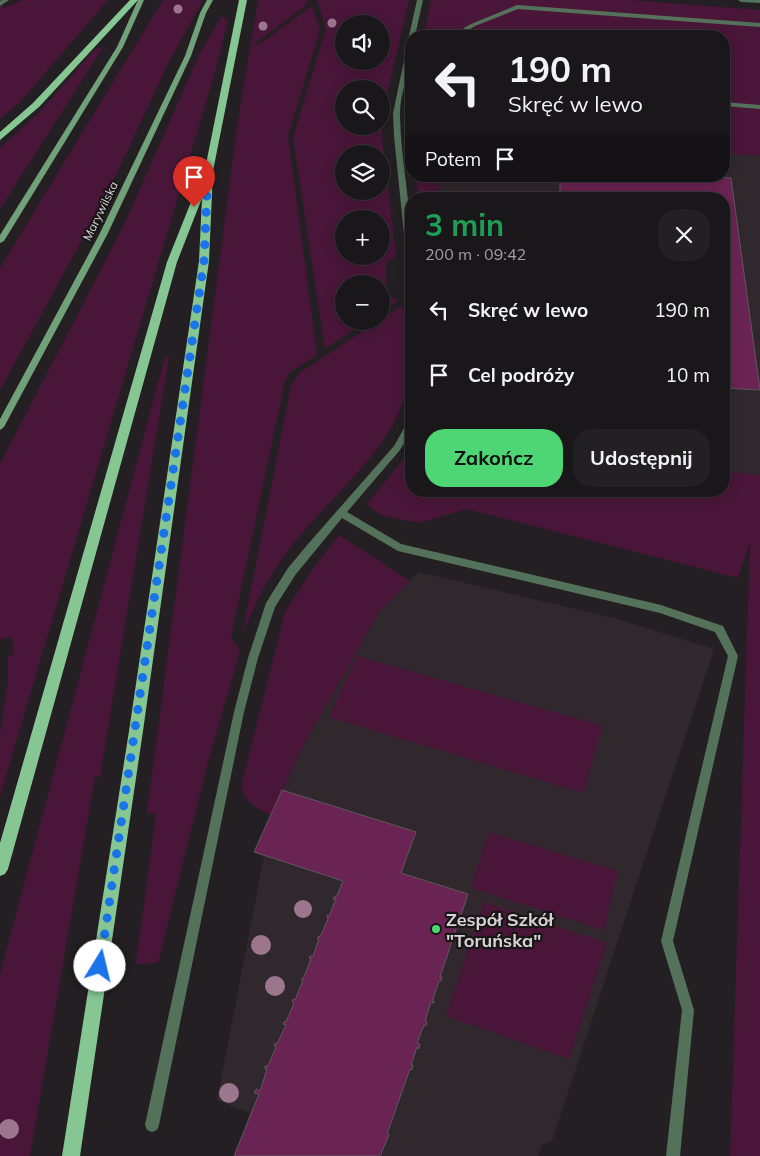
<!DOCTYPE html>
<html lang="pl">
<head>
<meta charset="utf-8">
<style>
  :root { --surface:#1a171a; --page:#232023; --text:#f1f3f6; --muted:#9f9fa2; --line:#383639; --accent:#4ed675 }
  body { margin:0; font-family:Mulish,sans-serif; background:var(--page); color:var(--text); height:100vh; display:flex; flex-direction:column; font-size:19px; white-space:nowrap }
  * { box-sizing:border-box; margin:0 }
  p { font-size:16px; color:var(--muted) }
  .icon { flex:none; width:28px; height:28px; fill:none; stroke:currentColor; stroke-width:2; stroke-linecap:round; stroke-linejoin:round }
  .map { position:relative; flex:1; overflow:hidden }
  .panel { position:absolute; left:405px; top:192px; width:325px; height:305px; display:flex; flex-direction:column; background:var(--surface); border-radius:20px; box-shadow:0 2px 12px #0003,0 0 0 1px var(--line) }
  .panel>* { flex:none }
  .guide { position:absolute; left:405px; top:30px; width:325px; height:152px; border-radius:20px; box-shadow:0 2px 12px #0003,0 0 0 1px var(--line); background:#1a171a; color:var(--text); overflow:hidden }
  .tools { position:absolute; left:335px; top:15px; display:grid; gap:10px }
  .tools a { display:grid; place-items:center; width:55px; height:55px; border-radius:50%; background:var(--surface); box-shadow:0 2px 12px #0003,0 0 0 1px var(--line); font-size:25px }
  .pin { position:absolute; display:grid; place-items:center; width:42px; height:42px; color:#fff; margin:-51px -21px; border-radius:50% 50% 50% 0; rotate:-45deg; box-shadow:0 0 5px #0007 }
  .pin .icon { rotate:45deg }
  .me { position:absolute; width:55px; margin:-28px; rotate:9deg; stroke-linejoin:round; filter:drop-shadow(0 0 4px #0008) }
  .turn { display:flex; align-items:center; gap:18px; height:105px; padding:0 20px; font-size:22px }
  .turn .icon { width:65px; height:65px; stroke-width:2.5 }
  .turn b { display:block; font-size:35px; line-height:42px }
  .then { display:flex; align-items:center; height:48px; padding:0 20px; background:#0003; gap:10px; font-size:19px }
  .round { display:grid; place-items:center; flex:none; width:52px; height:52px; border-radius:20px; background:var(--page) }
  .headline { display:flex; align-items:center; justify-content:space-between; height:85px; padding:0 20px }
  h1 { font-size:30px; font-weight:700; line-height:38px; color:#1e9e55 }
  .cta { display:flex; gap:10px; margin-top:auto; padding:10px 20px }
  .cta a { flex:1; height:58px; border-radius:20px; background:var(--accent); color:#111; font-size:20px; font-weight:700; line-height:58px; text-align:center }
  .cta a+a { background:var(--page); color:var(--text) }
  ul { padding:0; list-style:none }
  li { display:flex; align-items:center; gap:15px; height:65px; padding:0 20px }
  li div { flex:1 }
  li b { display:block; font-size:19px }
  li em { font-style:normal }
  .map>svg:first-child { display:block }
</style>
</head>
<body>
<div class="map">
<svg width="760" height="1156" viewBox="0 0 760 1156">
  <rect width="100%" height="100%" fill="#231f22"/>
  <g fill="#31282d">
    <polygon points="724,153 760,156 760,475 724,471 724,199 441,199 437,176 724,176"/>
    <polygon points="419,572 618,619 714,649 552,1141 542,1145 538,1156 234,1156 250,1113 217,1100 264,856 254,852 302,748 379,612"/>
  </g>
  <g fill="#491639" fill-rule="evenodd">
    <polygon points="0,0 5,0 2,9 23,0 108,0 21,101 0,119"/>
    <polygon points="163,0 203,0 169,62 106,196 0,390 0,268"/>
    <polygon points="258,0 308,0 305,6 254,44 258,45 312,6 320,30 288,136 317,355 289,373 285,381 231,637 240,651 208,762 158,963 136,964 156,814 147,813 238,120"/>
    <path d="M317,0H409L383,111L382,137L396,254L395,257L386,262V294L398,301L381,312V284H344V321H367L325,349L293,137L326,29ZM344,24H381V61H344ZM344,89H381V126H344ZM344,154H381V191H344ZM344,219H381V256H344Z"/>
    <polygon points="431,0 630,0 760,10 760,156 724,153 724,36 424,36"/>
    <polygon points="221,17 228,19 218,62 0,796 0,734 8,681 8,656 13,654 12,637 0,639 0,464 123,227 199,55"/>
    <polygon points="96,48 102,49 0,209 0,148 39,113"/>
    <polygon points="416,176 437,176 441,199 418,199"/>
    <path d="M401,306L404,309C406,333 411,358 408,381C401,442 330,497 294,543C271,571 256,601 242,635L291,386L298,374L378,321H381V319Z"/>
    <polygon points="165,357 169,357 100,777 95,777 30,1156 0,1156 0,974"/>
    <polygon points="411,450 411,491 724,491 724,471 760,475 760,1156 730,1156 750,542 738,578 467,509 418,523 380,515 367,504"/>
    <path d="M339,535L410,581L379,612L302,748L271,815C256,808 245,803 241,786L285,612L312,570Z"/>
    <polygon points="357,656 603,726 583,793 329,717"/>
    <polygon points="489,832 618,871 604,930 471,888"/>
    <polygon points="484,902 607,943 569,1059 446,1016"/>
  </g>
  <g fill="#6a2453" stroke="#5d585b">
    <polygon points="560,176 697,176 731,178 760,390 724,388 724,199 560,199"/>
    <polygon points="282,790 416,832 401,873 468,894 440,977 442,977 441,981 439,981 433,999 434,1003 431,1002 425,1021 427,1022 426,1026 424,1025 417,1043 420,1044 419,1049 417,1047 411,1065 413,1065 412,1070 410,1069 387,1134 389,1135 380,1156 234,1156 259,1094 254,1093 256,1089 260,1091 267,1069 265,1069 265,1066 268,1066 276,1047 274,1046 275,1043 277,1044 286,1025 283,1024 285,1021 286,1022 294,1003 292,1002 293,999 295,1000 303,980 301,980 304,977 311,959 309,958 310,956 313,956 319,939 317,938 319,936 320,937 328,919 327,915 329,916 336,899 333,899 335,896 337,896 343,881 254,852"/>
  </g>
  <g fill="none" stroke-linecap="round" stroke-linejoin="round">
    <g fill="#54725a" fill-rule="evenodd">
      <polygon points="2,0 9,0 0,6 0,1"/>
      <polygon points="417,0 423,0 415,36 411,36 411,38 409,36"/>
      <polygon points="517,5 760,23 760,27 518,9 475,26 468,30 464,36 458,36 464,28 471,24"/>
      <path d="M411,40C413,67 399,92 400,116C401,166 414,216 411,266L407,264L394,136L393,113L408,42Z"/>
      <polygon points="724,102 760,105 760,109 724,106"/>
      <polygon points="411,420 411,431 400,450 347,512 401,544 661,605 723,626 738,656 673,941 694,1010 680,1156 666,1156 682,1010 661,941 728,656 715,632 660,613 398,551 342,518 296,574 275,607 258,658 244,712 159,1125 157,1130 152,1132 147,1130 145,1125 234,712 248,658 266,603 288,568 308,544 394,446 408,421"/>
    </g>
    <polygon fill="#54725a" fill-rule="evenodd" points="738,0 760,0 760,3 741,2"/>
    <g fill="#70a179" fill-rule="evenodd">
      <polygon points="138,0 144,0 123,47 4,241 0,243 0,235 117,47"/>
      <polygon points="207,0 213,0 206,13 191,56 107,235 4,427 0,430 0,419 99,235 185,56 200,13"/>
    </g>
    <g fill="#86c692" fill-rule="evenodd">
      <polygon points="130,0 138,0 39,107 0,140 0,132 33,103"/>
      <polygon points="239,0 247,0 213,171 209,261 143,731 80,1156 62,1156 129,731 199,261 202,198 177,262 8,869 5,874 0,876 0,843 167,262 199,182 203,179"/>
    </g>
  </g>
  <g fill="#9b768d">
    <circle cx="178" cy="9" r="4.5"/>
    <circle cx="332" cy="23" r="4.5"/>
    <circle cx="263" cy="26" r="4.5"/>
    <circle cx="303" cy="909" r="9"/>
    <circle cx="261" cy="945" r="10"/>
    <circle cx="275" cy="986" r="10"/>
    <circle cx="229" cy="1093" r="10"/>
    <circle cx="9" cy="1129" r="10"/>
  </g>
  <g fill="none" stroke-linecap="round" stroke-linejoin="round">
    <polyline stroke="#1a73e8" stroke-width="9" stroke-dasharray="0 16.2" points="100,966 204,261 208,171 194,207"/>
  </g>
  <circle fill="#4ed675" stroke="#1a1618" stroke-width="2" cx="436" cy="929" r="5"/>
  <g text-anchor="middle" dominant-baseline="central" stroke-width="4.5" stroke-linejoin="round" paint-order="stroke">
    <g font-size="12" fill="#d6d3d5" stroke="#1a1618">
      <text transform="translate(100 211) rotate(-64)">Marywilska</text>
    </g>
    <g font-size="18" font-weight="bold" fill="#d6d3d5" stroke="#1a1618" text-anchor="start">
      <text x="446" y="919">Zespół Szkół<tspan x="446" dy="21">"Toruńska"</tspan></text>
    </g>
  </g>
</svg>
<div class="tools">
<a><svg class="icon" aria-label="sound" viewBox="0 0 24 24"><path d="M4 9h4l5-4v14l-5-4H4zM17 9q2 3 0 6"/></svg></a>
<a><svg class="icon" aria-label="search" viewBox="0 0 24 24"><circle cx="10" cy="10" r="6"/><path d="M15 15l6 6"/></svg></a>
<a><svg class="icon" aria-label="layers" viewBox="0 0 24 24"><path d="M12 4l9 5-9 5-9-5zM3 14l9 5 9-5"/></svg></a>
<a>+</a>
<a>−</a>
</div>
<div class="pin" style="left:194px;top:207px;background:#d93025"><svg class="icon" aria-label="arrive" viewBox="0 0 24 24"><path d="M6 21V4h12l-3 4 3 4H6"/></svg></div>
<svg class="me" style="left:100px;top:966px" viewBox="-20 -20 40 40"><circle r="19" fill="#fff"/><path d="M0-13L10 11 0 6-10 11z" fill="#1a73e8"/></svg>
<div class="guide">
<div class="turn"><svg class="icon" aria-label="left" viewBox="0 0 24 24"><path d="M17 20v-9H6M10 6l-5 5 5 5"/></svg><div><b>190 m</b>Skręć w lewo</div></div>
<div class="then">Potem<svg class="icon" aria-label="arrive" viewBox="0 0 24 24"><path d="M6 21V4h12l-3 4 3 4H6"/></svg></div>
</div>
<section class="panel">
<div class="headline"><div><h1>3 min</h1><p>200 m · 09:42</p></div><a class="round"><svg class="icon" aria-label="close" viewBox="0 0 24 24"><path d="M6 6l12 12M18 6L6 18"/></svg></a></div>
<ul>
<li><svg class="icon" aria-label="left" viewBox="0 0 24 24"><path d="M17 20v-9H6M10 6l-5 5 5 5"/></svg><div><b>Skręć w lewo</b></div><em>190 m</em></li>
<li><svg class="icon" aria-label="arrive" viewBox="0 0 24 24"><path d="M6 21V4h12l-3 4 3 4H6"/></svg><div><b>Cel podróży</b></div><em>10 m</em></li>
</ul>
<div class="cta"><a>Zakończ</a><a>Udostępnij</a></div>
</section>
</div>
</body>
</html>
